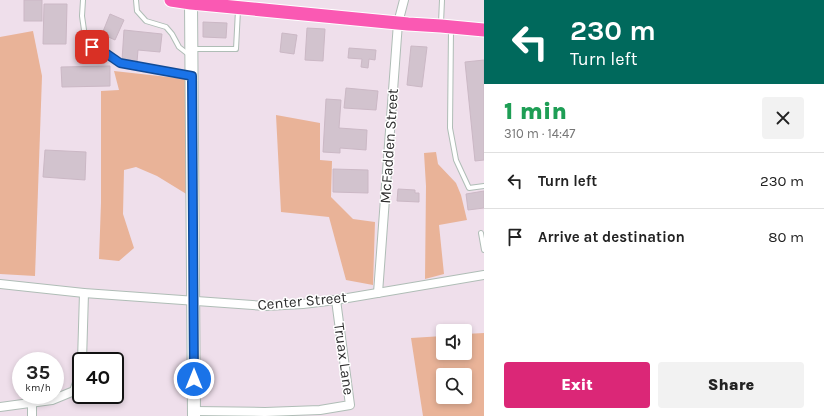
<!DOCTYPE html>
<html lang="en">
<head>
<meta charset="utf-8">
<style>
  :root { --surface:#fff; --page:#f2f2f2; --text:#222; --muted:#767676; --line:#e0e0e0; --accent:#db2777 }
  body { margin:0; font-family:Karla,sans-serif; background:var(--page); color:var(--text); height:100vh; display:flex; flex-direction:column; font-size:15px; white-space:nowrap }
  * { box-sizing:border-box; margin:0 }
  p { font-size:13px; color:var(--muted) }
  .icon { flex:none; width:22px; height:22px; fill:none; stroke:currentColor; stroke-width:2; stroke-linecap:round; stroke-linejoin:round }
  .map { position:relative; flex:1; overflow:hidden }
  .drawer { display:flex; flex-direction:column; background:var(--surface); width:340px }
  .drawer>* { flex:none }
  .guide { background:#00695c; color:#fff; overflow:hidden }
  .controls { position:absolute; left:436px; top:324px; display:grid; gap:8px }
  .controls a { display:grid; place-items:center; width:36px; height:36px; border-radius:4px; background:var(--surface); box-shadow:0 2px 6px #0003; font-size:20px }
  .speed { position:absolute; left:12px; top:352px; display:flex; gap:8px; font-size:20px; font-weight:700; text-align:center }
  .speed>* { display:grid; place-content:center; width:52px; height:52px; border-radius:50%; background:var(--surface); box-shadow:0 2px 6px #0003; line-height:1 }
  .speed small { font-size:10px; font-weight:400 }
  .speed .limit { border:2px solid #111; border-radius:6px; background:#fff; color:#111 }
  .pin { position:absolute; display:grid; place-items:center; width:34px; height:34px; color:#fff; margin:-17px; border-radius:8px; box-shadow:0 2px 6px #0006 }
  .me { position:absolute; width:44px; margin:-22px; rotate:0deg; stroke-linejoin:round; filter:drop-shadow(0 0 3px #0008) }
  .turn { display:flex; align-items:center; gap:14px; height:84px; padding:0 20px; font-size:18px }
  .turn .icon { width:52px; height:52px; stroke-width:2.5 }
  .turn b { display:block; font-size:28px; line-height:34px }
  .round { display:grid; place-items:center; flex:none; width:42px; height:42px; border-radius:4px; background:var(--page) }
  .overview { display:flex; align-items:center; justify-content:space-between; height:68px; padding:0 20px }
  h1 { font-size:24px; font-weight:800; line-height:30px; color:#1e9e55 }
  .cta { display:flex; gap:8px; margin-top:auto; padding:8px 20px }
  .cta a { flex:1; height:46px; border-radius:4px; background:var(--accent); color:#fff; font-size:16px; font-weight:800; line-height:46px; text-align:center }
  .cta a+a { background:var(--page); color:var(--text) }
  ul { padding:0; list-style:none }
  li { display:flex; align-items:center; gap:12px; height:56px; padding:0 20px; border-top:1px solid var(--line) }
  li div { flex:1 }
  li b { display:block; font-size:15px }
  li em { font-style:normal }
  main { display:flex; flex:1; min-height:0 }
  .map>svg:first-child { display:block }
</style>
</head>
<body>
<main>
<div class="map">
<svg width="484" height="416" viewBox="0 0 484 416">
  <rect width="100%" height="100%" fill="#efdfeb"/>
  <g fill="#e9b398" fill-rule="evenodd">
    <polygon points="33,31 42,76 35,276 0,274 0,37"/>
    <polygon points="114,71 186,79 188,195 157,176 136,167 124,170 123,214 134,248 119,261 99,259 101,203 101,91 119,90"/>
    <polygon points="276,115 320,123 320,160 332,161 331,197 353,219 375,222 373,285 346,280 329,217 281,212"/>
    <polygon points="436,152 438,164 456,183 461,195 467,220 439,225 444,274 425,279 426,186 424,153"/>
    <path d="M484,333V416H423L411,338L443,336V353H465V334ZM443,375H465V397H443Z"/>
  </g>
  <g fill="#d2c3ce" stroke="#cbb8c5">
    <rect x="24" y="0" width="18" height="21"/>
    <polygon points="44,4 67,4 66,44 43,44"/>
    <polygon points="110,14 124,20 115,40 102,34"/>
    <polygon points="203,22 227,23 226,38 203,37"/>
    <polygon points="307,28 325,29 323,61 305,60"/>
    <polygon points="124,30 162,34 160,52 138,50 137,62 122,60"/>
    <polygon points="282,33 297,35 294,54 280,52"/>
    <polygon points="411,46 427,47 422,87 407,85"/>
    <polygon points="349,48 376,50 375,60 369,59 368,68 361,67 362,59 348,58"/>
    <polygon points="484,60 484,160 475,161 465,62"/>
    <polygon points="110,66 110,86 62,87 61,67"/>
    <polygon points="346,88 378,91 376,110 344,108"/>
    <polygon points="326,99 341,100 339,128 367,130 366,150 340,148 340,153 323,152"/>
    <polygon points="45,150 86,152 85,180 43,177"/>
    <polygon points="333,169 368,170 368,193 333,192"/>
    <polygon points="398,189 415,190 415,193 419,193 419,202 397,201"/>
    <polygon points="484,191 484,208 468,210 466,194"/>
  </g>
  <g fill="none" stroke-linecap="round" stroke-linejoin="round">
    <g stroke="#afbdb6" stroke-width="6">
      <g id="lane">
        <polyline points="83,0 82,16 85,37 92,47 107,54 120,63 189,76"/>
        <polyline points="136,0 137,11 146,21 166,27 172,34 179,47 188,54"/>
        <polyline points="441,23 442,0"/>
        <polyline points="451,29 450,128 456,160 469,188 484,186"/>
        <polyline points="193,49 236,49 238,10"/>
        <polyline points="481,233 484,250"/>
      </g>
    </g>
    <g stroke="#afbdb6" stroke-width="10">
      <g id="street">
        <polyline points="0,284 84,293 266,306 303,304 336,300 484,275"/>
        <polyline points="378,293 398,23 404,0"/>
        <polyline points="82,361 84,293"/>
        <polyline points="0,407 52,400 74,391 81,372"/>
        <polyline points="194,411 265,412 320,410 350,405 336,300"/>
        <polyline points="32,416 32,403"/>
      </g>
    </g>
    <g stroke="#afbdb6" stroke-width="14">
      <polyline id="secondary" points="191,3 194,416"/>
    </g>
    <g stroke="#fff" stroke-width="15">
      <polyline id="primary" points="171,0 191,3 408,24 441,26 484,30"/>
    </g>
    <use href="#lane" stroke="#fff" stroke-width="4"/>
    <use href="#street" stroke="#fff" stroke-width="8"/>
    <use href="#secondary" stroke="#fff" stroke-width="12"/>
    <use href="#primary" stroke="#fa59b3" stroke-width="13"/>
  </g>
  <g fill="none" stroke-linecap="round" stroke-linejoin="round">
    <g stroke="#114b97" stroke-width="10">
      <polyline id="route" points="92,47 107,54 120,63 192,76 194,379"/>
    </g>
    <use href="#route" stroke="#1a73e8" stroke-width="7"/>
  </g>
  <g text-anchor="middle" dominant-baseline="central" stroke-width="3" stroke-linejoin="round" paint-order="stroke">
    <g font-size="15" fill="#2d2d2d" stroke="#fff">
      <text transform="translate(389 146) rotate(-86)">McFadden Street</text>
      <text transform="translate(302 301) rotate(-5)">Center Street</text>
      <text transform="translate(344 359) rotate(82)">Truax Lane</text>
    </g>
  </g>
</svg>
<div class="controls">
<a><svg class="icon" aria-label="sound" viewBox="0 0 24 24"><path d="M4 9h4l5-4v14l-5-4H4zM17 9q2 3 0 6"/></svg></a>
<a><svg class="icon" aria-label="search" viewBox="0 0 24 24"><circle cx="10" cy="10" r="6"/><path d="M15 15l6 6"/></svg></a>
</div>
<div class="speed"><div>35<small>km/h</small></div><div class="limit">40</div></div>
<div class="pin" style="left:92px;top:47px;background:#d93025"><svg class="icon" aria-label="arrive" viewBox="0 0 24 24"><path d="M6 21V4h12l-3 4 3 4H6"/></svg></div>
<svg class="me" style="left:194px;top:379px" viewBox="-20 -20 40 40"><circle r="17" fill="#1a73e8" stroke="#fff" stroke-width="3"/><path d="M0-11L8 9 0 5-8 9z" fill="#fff"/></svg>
</div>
<section class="drawer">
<div class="guide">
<div class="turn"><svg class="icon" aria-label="left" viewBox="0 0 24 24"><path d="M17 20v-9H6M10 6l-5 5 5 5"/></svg><div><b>230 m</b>Turn left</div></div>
</div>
<div class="overview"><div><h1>1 min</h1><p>310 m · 14:47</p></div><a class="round"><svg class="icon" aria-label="close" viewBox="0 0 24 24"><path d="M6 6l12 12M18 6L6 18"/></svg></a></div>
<ul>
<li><svg class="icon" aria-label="left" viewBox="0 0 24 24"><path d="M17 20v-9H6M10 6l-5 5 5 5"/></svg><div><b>Turn left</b></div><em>230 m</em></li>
<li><svg class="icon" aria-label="arrive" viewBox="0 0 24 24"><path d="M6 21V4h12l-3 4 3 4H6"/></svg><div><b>Arrive at destination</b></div><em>80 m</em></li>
</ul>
<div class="cta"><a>Exit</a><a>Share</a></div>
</section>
</main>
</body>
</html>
